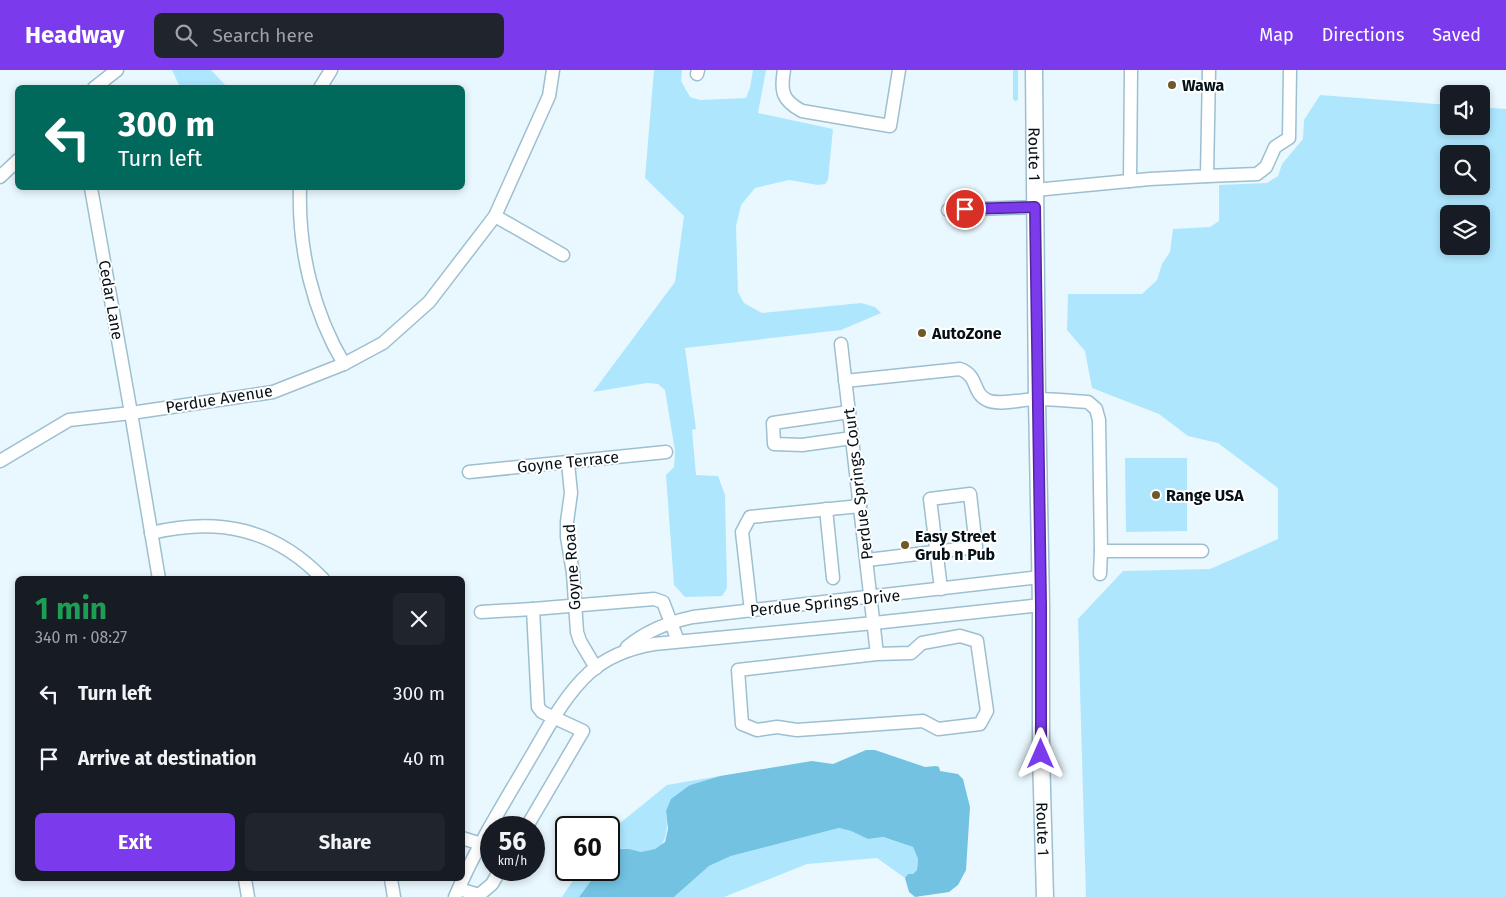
<!DOCTYPE html>
<html lang="en">
<head>
<meta charset="utf-8">
<style>
  :root { --surface:#171b24; --page:#20242c; --text:#f1f3f6; --muted:#9ea1a6; --accent:#7c3aed }
  body { margin:0; font-family:"Fira Sans",sans-serif; background:var(--page); color:var(--text); height:100vh; display:flex; flex-direction:column; font-size:19px; white-space:nowrap }
  * { box-sizing:border-box; margin:0 }
  p { font-size:16px; color:var(--muted) }
  .icon { flex:none; width:28px; height:28px; fill:none; stroke:currentColor; stroke-width:2; stroke-linecap:round; stroke-linejoin:round }
  .map { position:relative; flex:1; overflow:hidden }
  .panel { position:absolute; left:15px; top:506px; width:450px; height:305px; display:flex; flex-direction:column; background:var(--surface); border-radius:8px; box-shadow:0 2px 8px #0003 }
  .panel>* { flex:none }
  .guide { position:absolute; left:15px; top:15px; width:450px; height:105px; border-radius:8px; box-shadow:0 2px 8px #0003; background:#00695c; color:#fff; overflow:hidden }
  .buttons { position:absolute; left:1440px; top:15px; display:grid; gap:10px }
  .buttons a { display:grid; place-items:center; width:50px; height:50px; border-radius:8px; background:var(--surface); box-shadow:0 2px 8px #0003; font-size:25px }
  .speed { position:absolute; left:480px; top:746px; display:flex; gap:10px; font-size:25px; font-weight:700; text-align:center }
  .speed>* { display:grid; place-content:center; width:65px; height:65px; border-radius:50%; background:var(--surface); box-shadow:0 2px 8px #0003; line-height:1 }
  .speed small { font-size:12px; font-weight:400 }
  .speed .limit { border:2px solid #111; border-radius:8px; background:#fff; color:#111 }
  .pin { position:absolute; display:grid; place-items:center; width:42px; height:42px; color:#fff; margin:-21px; border:2px solid #fff; border-radius:50%; box-shadow:0 1px 5px #0007 }
  .me { position:absolute; width:55px; margin:-28px; rotate:0deg; stroke-linejoin:round; filter:drop-shadow(0 0 4px #0008) }
  .turn { display:flex; align-items:center; gap:18px; height:105px; padding:0 20px; font-size:22px }
  .turn .icon { width:65px; height:65px; stroke-width:2.5 }
  .turn b { display:block; font-size:35px; line-height:42px }
  .round { display:grid; place-items:center; flex:none; width:52px; height:52px; border-radius:8px; background:var(--page) }
  .head { display:flex; align-items:center; justify-content:space-between; height:85px; padding:0 20px }
  h1 { font-size:30px; font-weight:700; line-height:38px; color:#1e9e55 }
  .primary-button { display:flex; gap:10px; margin-top:auto; padding:10px 20px }
  .primary-button a { flex:1; height:58px; border-radius:8px; background:var(--accent); color:#fff; font-size:20px; font-weight:700; line-height:58px; text-align:center }
  .primary-button a+a { background:var(--page); color:var(--text) }
  ul { padding:0; list-style:none }
  li { display:flex; align-items:center; gap:15px; height:65px; padding:0 20px }
  li div { flex:1 }
  li b { display:block; font-size:19px }
  li em { font-style:normal }
  header { display:flex; align-items:center; gap:30px; box-sizing:border-box; height:70px; padding:0 25px; background:var(--accent); color:#fff }
  header strong { font-size:24px }
  nav { display:flex; gap:28px; margin-inline-start:auto; font-size:18px }
  .search { width:350px; height:45px; background:var(--page); display:flex; align-items:center; gap:12px; box-sizing:border-box; padding:0 18px; border-radius:8px; color:var(--muted); font-size:19px }
  .map>svg:first-child { display:block }
</style>
</head>
<body>
<header>
<strong>Headway</strong>
<div class="search"><svg class="icon" aria-label="search" viewBox="0 0 24 24"><circle cx="10" cy="10" r="6"/><path d="M15 15l6 6"/></svg>Search here</div>
<nav><a>Map</a><a>Directions</a><a>Saved</a></nav>
</header>
<div class="map">
<svg width="1506" height="827" viewBox="0 0 1506 827">
  <rect width="100%" height="100%" fill="#e9f8fe"/>
  <g fill="#aee6fe" fill-rule="evenodd">
    <polygon points="172,0 211,0 227,17 180,17"/>
    <polygon points="654,0 682,0 681,11 690,27 700,30 746,28 750,18 753,0 766,0 758,43 833,59 828,110 825,114 818,115 789,110 755,118 741,135 736,156 738,222 744,233 762,243 861,233 875,237 881,243 841,260 685,278 696,359 692,360 696,405 718,406 725,425 727,518 722,526 685,527 674,515 666,405 674,397 675,381 665,320 658,314 647,313 593,322 675,212 684,146 645,108"/>
    <polygon points="1013,0 1018,0 1018,30 1015,31 1013,29"/>
    <path d="M1320,25L1449,35V56H1481V37L1506,39V827H1086L1078,549L1123,501L1210,499L1278,469V418L1218,373L1188,366L1159,344L1092,318L1085,281L1067,260L1068,224H1142L1157,210L1162,194L1170,182L1173,159L1210,157L1219,151V115L1267,113L1278,106L1282,94L1303,69L1304,50ZM1449,84H1481V116H1449ZM1449,144H1481V176H1449Z"/>
    <polygon points="1125,388 1187,388 1187,461 1126,462"/>
    <path d="M720,706L690,715L666,741C668,762 668,781 642,782C634,782 626,776 618,780C615,781 611,785 609,787V762L667,715Z"/>
    <polygon points="839,758 851,761 868,769 882,767 913,777 918,789 917,800 913,804 908,804 905,808 877,788 807,794 724,827 674,827 709,796 731,786"/>
    <polygon points="580,800 599,800 579,827 562,827"/>
  </g>
  <polygon fill="#73c2e2" points="866,680 875,680 925,697 936,696 939,697 940,701 958,704 963,709 970,737 966,800 958,815 949,822 915,827 909,822 905,808 908,804 913,804 917,800 918,789 913,777 883,767 868,769 851,761 839,758 731,786 709,796 674,827 579,827 599,800 609,800 609,787 618,779 629,779 641,782 655,779 665,772 668,759 666,741 671,729 690,715 720,706 812,691 833,694"/>
  <g fill="none" stroke-linecap="round" stroke-linejoin="round">
    <g stroke="#9dbfcf" stroke-width="15">
      <g id="minor">
        <path d="M784,0C780,22 783,31 802,41L890,56L899,0"/>
        <polyline points="697,4 698,0"/>
        <polyline points="94,18 117,0"/>
        <polyline points="320,18 331,0"/>
        <polyline points="1207,106 1257,104 1266,97 1275,77 1289,68 1290,0"/>
        <polyline points="0,107 18,90"/>
        <polyline points="1130,111 1131,0"/>
        <polyline points="91,118 131,343 159,509"/>
        <path d="M300,118C298,179 313,242 344,294"/>
        <polyline points="1035,120 1150,109 1207,106 1209,0"/>
        <polyline points="948,140 1035,137"/>
        <polyline points="495,146 563,185"/>
        <polyline points="841,274 877,584 738,600 742,654 757,660 777,657 797,660 923,651 938,659 980,654 987,641 977,571 960,566 922,573 911,583 877,584"/>
        <path d="M845,311L960,299C979,306 972,323 987,330C999,336 1023,329 1037,329C1054,329 1071,331 1088,332L1096,339L1099,350L1101,481H1202"/>
        <polyline points="849,342 773,353 774,374 802,375 852,368"/>
        <polyline points="0,391 69,350 131,343 273,322 344,294 383,273 429,232 495,146 549,26 553,0"/>
        <polyline points="568,393 571,423 567,452 567,467 573,503 577,562 580,571 596,598"/>
        <polyline points="469,402 666,382"/>
        <polyline points="826,439 833,508"/>
        <path d="M151,463C218,447 274,458 323,509"/>
        <polyline points="867,490 976,477 970,424 930,429 941,519"/>
        <polyline points="1100,504 1101,481"/>
        <polyline points="751,541 742,462 750,447 860,436"/>
        <polyline points="481,542 533,539"/>
        <path d="M627,577C646,561 669,552 693,547L1040,507"/>
        <polyline points="526,758 583,661 542,642 538,637 533,539 654,529 663,532 678,571"/>
        <polyline points="462,768 481,774"/>
        <polyline points="245,809 248,827"/>
        <polyline points="391,809 394,827"/>
        <polyline points="459,819 479,825 492,814 500,800"/>
        <path d="M455,827C475,779 503,735 529,690C547,660 563,627 589,603C608,586 630,578 654,574L874,553L1041,535"/>
      </g>
    </g>
    <g stroke="#9dbfcf" stroke-width="19">
      <g id="major">
        <path id="s1" d="M1034,0L1037,329L1041,535V684L1045,827"/>
      </g>
    </g>
    <use href="#minor" stroke="#fff" stroke-width="12"/>
    <use href="#major" stroke="#fff" stroke-width="16"/>
  </g>
  <g fill="none" stroke-linecap="round" stroke-linejoin="round">
    <g stroke="#51269a" stroke-width="12">
      <polyline id="route" points="965,139 1035,137 1041,535 1041,684"/>
    </g>
    <use href="#route" stroke="#7c3aed" stroke-width="9"/>
  </g>
  <g fill="#6f5928" stroke="#fff" stroke-width="2">
    <circle cx="1172" cy="15" r="5"/>
    <circle cx="922" cy="263" r="5"/>
    <circle cx="1156" cy="425" r="5"/>
    <circle cx="905" cy="475" r="5"/>
  </g>
  <g text-anchor="middle" dominant-baseline="central" stroke-width="4" stroke-linejoin="round" paint-order="stroke">
    <g font-size="16" font-weight="bold" fill="#051117" stroke="#fff" text-anchor="start">
      <text x="1182" y="15">Wawa</text>
      <text x="932" y="263">AutoZone</text>
      <text x="1166" y="425">Range USA</text>
      <text x="915" y="466">Easy Street<tspan x="915" dy="18">Grub n Pub</tspan></text>
    </g>
    <g font-size="16" fill="#051117" stroke="#fff">
      <text stroke="none"><textPath href="#s1" startOffset="84">Route 1</textPath></text>
      <text transform="translate(111 230) rotate(80)">Cedar Lane</text>
      <text transform="translate(219 329) rotate(-9)">Perdue Avenue</text>
      <text transform="translate(568 392) rotate(-6)">Goyne Terrace</text>
      <text transform="translate(858 414) rotate(-97)">Perdue Springs Court</text>
      <text transform="translate(572 497) rotate(-94)">Goyne Road</text>
      <text transform="translate(825 533) rotate(-6)">Perdue Springs Drive</text>
      <text stroke="none"><textPath href="#s1" startOffset="759">Route 1</textPath></text>
    </g>
  </g>
</svg>
<div class="buttons">
<a><svg class="icon" aria-label="sound" viewBox="0 0 24 24"><path d="M4 9h4l5-4v14l-5-4H4zM17 9q2 3 0 6"/></svg></a>
<a><svg class="icon" aria-label="search" viewBox="0 0 24 24"><circle cx="10" cy="10" r="6"/><path d="M15 15l6 6"/></svg></a>
<a><svg class="icon" aria-label="layers" viewBox="0 0 24 24"><path d="M12 4l9 5-9 5-9-5zM3 14l9 5 9-5"/></svg></a>
</div>
<div class="speed"><div>56<small>km/h</small></div><div class="limit">60</div></div>
<div class="pin" style="left:965px;top:139px;background:#d93025"><svg class="icon" aria-label="arrive" viewBox="0 0 24 24"><path d="M6 21V4h12l-3 4 3 4H6"/></svg></div>
<svg class="me" style="left:1041px;top:684px" viewBox="-20 -20 40 40"><path d="M0-17L14 15 0 8-14 15z" fill="#7c3aed" stroke="#fff" stroke-width="4"/></svg>
<div class="guide">
<div class="turn"><svg class="icon" aria-label="left" viewBox="0 0 24 24"><path d="M17 20v-9H6M10 6l-5 5 5 5"/></svg><div><b>300 m</b>Turn left</div></div>
</div>
<section class="panel">
<div class="head"><div><h1>1 min</h1><p>340 m · 08:27</p></div><a class="round"><svg class="icon" aria-label="close" viewBox="0 0 24 24"><path d="M6 6l12 12M18 6L6 18"/></svg></a></div>
<ul>
<li><svg class="icon" aria-label="left" viewBox="0 0 24 24"><path d="M17 20v-9H6M10 6l-5 5 5 5"/></svg><div><b>Turn left</b></div><em>300 m</em></li>
<li><svg class="icon" aria-label="arrive" viewBox="0 0 24 24"><path d="M6 21V4h12l-3 4 3 4H6"/></svg><div><b>Arrive at destination</b></div><em>40 m</em></li>
</ul>
<div class="primary-button"><a>Exit</a><a>Share</a></div>
</section>
</div>
</body>
</html>
